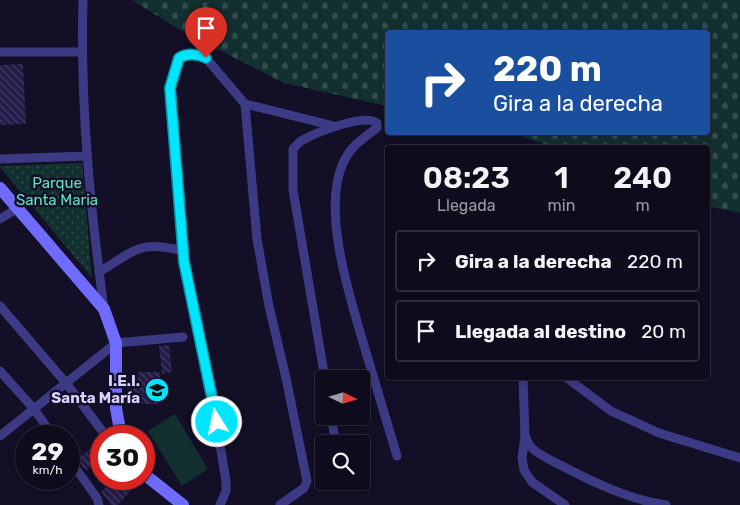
<!DOCTYPE html>
<html lang="es">
<head>
<meta charset="utf-8">
<style>
  :root { --surface:#0e0b1c; --page:#1c1929; --text:#f1f3f6; --muted:#9b9ba3; --line:#2e2b3b }
  body { margin:0; font-family:Rubik,sans-serif; background:var(--page); color:var(--text); height:100vh; display:flex; flex-direction:column; font-size:19px; white-space:nowrap }
  * { box-sizing:border-box; margin:0 }
  p { font-size:16px; color:var(--muted) }
  .icon { flex:none; width:28px; height:28px; fill:none; stroke:currentColor; stroke-width:2; stroke-linecap:round; stroke-linejoin:round }
  .map { position:relative; flex:1; overflow:hidden }
  .panel { position:absolute; left:385px; top:145px; width:325px; height:235px; display:flex; flex-direction:column; background:var(--surface); border-radius:5px; box-shadow:0 2px 8px #0003,0 0 0 1px var(--line) }
  .panel>* { flex:none }
  .top-card { position:absolute; left:385px; top:30px; width:325px; height:105px; border-radius:5px; box-shadow:0 2px 8px #0003,0 0 0 1px var(--line); background:#1a4fa0; color:#fff; overflow:hidden }
  .needle { width:32px; rotate:95deg }
  .controls { position:absolute; left:315px; top:370px; display:grid; gap:10px }
  .controls a { display:grid; place-items:center; width:55px; height:55px; border-radius:5px; background:var(--surface); box-shadow:0 2px 8px #0003,0 0 0 1px var(--line); font-size:25px }
  .speed { position:absolute; left:15px; top:425px; display:flex; gap:10px; font-size:25px; font-weight:700; text-align:center }
  .speed>* { display:grid; place-content:center; width:65px; height:65px; border-radius:50%; background:var(--surface); box-shadow:0 2px 8px #0003,0 0 0 1px var(--line); line-height:1 }
  .speed small { font-size:12px; font-weight:400 }
  .speed .limit { border:8px solid #d22; background:#fff; color:#111 }
  .pin { position:absolute; display:grid; place-items:center; width:42px; height:42px; color:#fff; margin:-51px -21px; border-radius:50% 50% 50% 0; rotate:-45deg; box-shadow:0 0 5px #0007 }
  .pin .icon { rotate:45deg }
  .me { position:absolute; width:55px; margin:-28px; rotate:350deg; stroke-linejoin:round; filter:drop-shadow(0 0 4px #0008) }
  .turn { display:flex; align-items:center; gap:18px; height:105px; padding:0 25px; font-size:22px }
  .turn .icon { width:65px; height:65px; stroke-width:2.5 }
  .turn b { display:block; font-size:35px; line-height:42px }
  .eta { display:flex; justify-content:space-evenly; align-items:center; height:85px; text-align:center }
  .eta b { font-size:30px; font-weight:600; line-height:35px }
  ul { padding:0; list-style:none }
  li { display:flex; align-items:center; gap:15px; height:62px; margin:0 10px 8px; padding:0 15px; border:2px solid var(--line); border-radius:5px }
  li div { flex:1 }
  li b { display:block; font-size:19px }
  li em { font-style:normal }
  .map>svg:first-child { display:block }
</style>
</head>
<body>
<div class="map">
<svg width="740" height="505" viewBox="0 0 740 505">
  <defs>
    <pattern id="cemetery-stones" width="16" height="16" patternUnits="userSpaceOnUse" patternTransform="scale(1.25)"><rect width="16" height="16" fill="#12302f"/><path d="M2 7V4a2 2 0 0 1 4 0v3zM10 15v-3a2 2 0 0 1 4 0v3z" fill="#344d4e"/></pattern>
    <pattern id="park-dots" width="8" height="8" patternUnits="userSpaceOnUse" patternTransform="scale(1.25)"><rect width="8" height="8" fill="#12302f"/><path d="M2 2h.1M6 6h.1" fill="none" stroke="#344d4e" stroke-width="1.8" stroke-linecap="round"/></pattern>
    <pattern id="building-back-hatch" width="6" height="6" patternUnits="userSpaceOnUse" patternTransform="scale(1.25)"><rect width="6" height="6" fill="#241b47"/><path d="M-1 5l2 2M0 0l6 6M5-1l2 2" fill="none" stroke="#433b63"/></pattern>
  </defs>
  <rect width="100%" height="100%" fill="#130f26"/>
  <polygon fill="url(#cemetery-stones)" points="132,0 740,0 740,213 708,206 708,148 552,147 512,133 708,132 708,32 388,32 387,106 284,83 180,30"/>
  <polygon fill="url(#park-dots)" points="82,163 92,278 0,167 0,166"/>
  <polygon fill="#12302f" points="175,414 208,469 182,486 148,431"/>
  <g fill="url(#building-back-hatch)">
    <polygon points="23,64 26,124 0,125 0,65"/>
    <polygon points="169,345 172,372 162,374 159,346"/>
    <polygon points="139,372 160,372 159,404 128,404 129,381 137,382"/>
    <polygon points="101,440 101,459 86,471 77,459"/>
    <polygon points="113,479 128,479 135,486 118,505 111,505 101,492"/>
  </g>
  <g fill="none" stroke-linecap="round" stroke-linejoin="round">
    <g stroke="#3d3a85" stroke-width="9">
      <path d="M83,0C80,103 90,206 104,309"/>
      <polyline points="0,52 81,52"/>
      <polyline points="245,104 334,126"/>
      <polyline points="0,159 87,156"/>
      <polyline points="0,219 18,208"/>
      <path d="M99,272C137,250 137,240 184,251"/>
      <polyline points="0,306 66,383 106,436"/>
      <polyline points="0,371 34,409 53,436"/>
      <polyline points="523,378 525,436 522,458 524,470 532,482 565,505"/>
      <polyline points="567,378 611,411 659,433 740,458"/>
      <path d="M325,379L293,190V149C296,146 298,143 301,141C315,133 364,113 377,123V128C362,139 351,146 343,163C321,212 351,300 365,349C376,385 386,420 397,456"/>
      <polyline points="331,416 336,444"/>
      <polyline points="0,436 116,343 183,337"/>
      <path d="M525,436C527,441 529,445 533,449C542,457 555,462 566,468C597,484 631,500 666,505"/>
      <polyline points="69,459 97,498 99,505"/>
      <path d="M220,505L226,491V481L213,403L185,262L170,88L179,58C187,53 198,54 206,58L245,104L257,239L269,306L286,378L307,481L304,488L280,505"/>
    </g>
    <g stroke="#6f6bff" stroke-width="12">
      <polyline points="0,188 104,309 116,343 116,408 121,436"/>
      <polyline points="144,474 183,505"/>
    </g>
  </g>
  <g fill="none" stroke-linecap="round" stroke-linejoin="round">
    <g stroke="#0095a6" stroke-width="12">
      <path id="route" d="M206,58C198,54 187,53 179,58L170,88L184,262L217,422"/>
    </g>
    <use href="#route" stroke="#00e5ff" stroke-width="9"/>
  </g>
  <defs>
    <g id="school-disc" transform="scale(1.25)"><circle r="9.5" fill="#00e5ff" stroke="#130f26"/><path d="M0-5L7-2L0 1L-7-2ZM-4 1L0 2.5L4 1V4Q0 6-4 4Z" fill="#111"/></g>
  </defs>
  <g fill-rule="evenodd">
    <use href="#school-disc" x="157" y="390"/>
  </g>
  <g text-anchor="middle" dominant-baseline="central" stroke-width="5" stroke-linejoin="round" paint-order="stroke">
    <g font-size="15" fill="#5fe0c0" stroke="#130f26">
      <text x="57" y="183">Parque<tspan x="57" dy="17">Santa Maria</tspan></text>
    </g>
    <g font-size="15" font-weight="bold" fill="#d9d4ff" stroke="#130f26" text-anchor="end">
      <text x="140" y="381">I.E.I.<tspan x="140" dy="17">Santa María</tspan></text>
    </g>
  </g>
</svg>
<div class="controls">
<a><svg class="needle" viewBox="-14 -14 28 28"><path d="M0-13l5 13h-10z" fill="#e53935"/><path d="M0 13l5-13h-10z" fill="#9b9ba3"/></svg></a>
<a><svg class="icon" aria-label="search" viewBox="0 0 24 24"><circle cx="10" cy="10" r="6"/><path d="M15 15l6 6"/></svg></a>
</div>
<div class="speed"><div>29<small>km/h</small></div><div class="limit">30</div></div>
<div class="pin" style="left:206px;top:58px;background:#d93025"><svg class="icon" aria-label="arrive" viewBox="0 0 24 24"><path d="M6 21V4h12l-3 4 3 4H6"/></svg></div>
<svg class="me" style="left:217px;top:422px" viewBox="-20 -20 40 40"><circle r="17" fill="#00e5ff" stroke="#fff" stroke-width="3"/><path d="M0-11L8 9 0 5-8 9z" fill="#fff"/></svg>
<div class="top-card">
<div class="turn"><svg class="icon" aria-label="right" viewBox="0 0 24 24"><path d="M7 20v-9h11M14 6l5 5-5 5"/></svg><div><b>220 m</b>Gira a la derecha</div></div>
</div>
<section class="panel">
<div class="eta">
<div><b>08:23</b><p>Llegada</p></div>
<div><b>1</b><p>min</p></div>
<div><b>240</b><p>m</p></div>
</div>
<ul>
<li><svg class="icon" aria-label="right" viewBox="0 0 24 24"><path d="M7 20v-9h11M14 6l5 5-5 5"/></svg><div><b>Gira a la derecha</b></div><em>220 m</em></li>
<li><svg class="icon" aria-label="arrive" viewBox="0 0 24 24"><path d="M6 21V4h12l-3 4 3 4H6"/></svg><div><b>Llegada al destino</b></div><em>20 m</em></li>
</ul>
</section>
</div>
</body>
</html>
